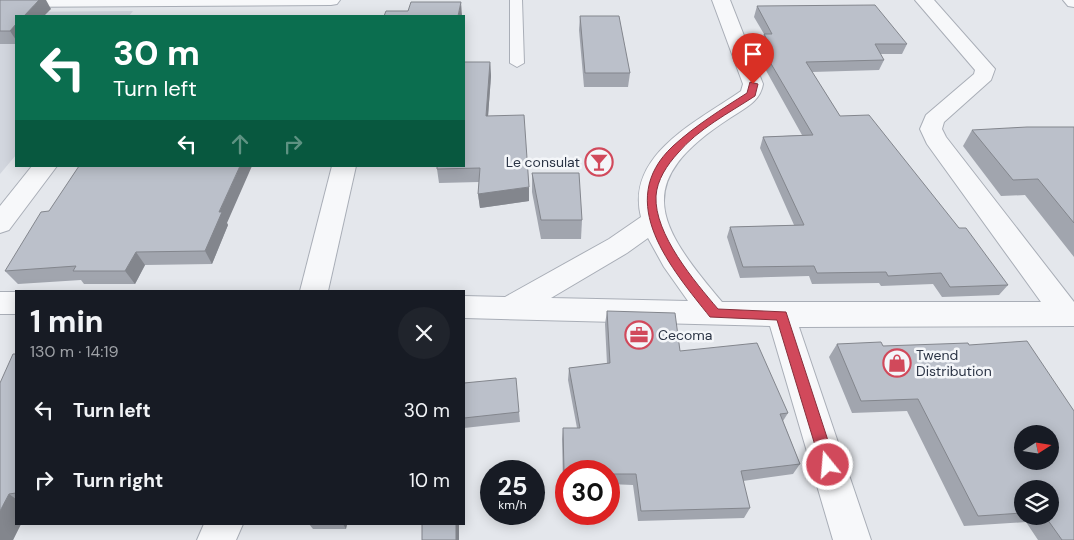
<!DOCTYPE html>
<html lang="en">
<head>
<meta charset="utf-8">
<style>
  :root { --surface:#171b24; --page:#20242c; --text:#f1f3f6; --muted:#9ea1a6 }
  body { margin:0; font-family:"DM Sans",sans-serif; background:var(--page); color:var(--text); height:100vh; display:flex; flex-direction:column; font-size:19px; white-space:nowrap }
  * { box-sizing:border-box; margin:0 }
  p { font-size:16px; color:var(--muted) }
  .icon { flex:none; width:28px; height:28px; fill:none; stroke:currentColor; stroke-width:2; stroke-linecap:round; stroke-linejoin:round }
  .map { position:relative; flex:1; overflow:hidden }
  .panel { position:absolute; left:15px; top:290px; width:450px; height:235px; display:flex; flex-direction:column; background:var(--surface); border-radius:0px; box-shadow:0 2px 12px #0003 }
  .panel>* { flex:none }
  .hud { position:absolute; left:15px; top:15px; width:450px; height:152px; border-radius:0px; box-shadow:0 2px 12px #0003; background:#0b6e4f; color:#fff; overflow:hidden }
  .needle { width:32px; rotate:78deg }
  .fabs { position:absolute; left:1014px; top:425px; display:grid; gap:10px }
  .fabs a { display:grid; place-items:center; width:45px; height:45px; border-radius:50%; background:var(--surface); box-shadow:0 2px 12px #0003; font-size:25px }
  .speed { position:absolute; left:480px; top:460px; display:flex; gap:10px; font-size:25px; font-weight:700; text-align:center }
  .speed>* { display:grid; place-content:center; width:65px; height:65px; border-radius:50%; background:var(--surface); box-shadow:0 2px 12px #0003; line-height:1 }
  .speed small { font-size:12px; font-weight:400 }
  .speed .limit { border:8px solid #d22; background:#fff; color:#111 }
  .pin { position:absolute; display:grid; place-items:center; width:42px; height:42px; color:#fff; margin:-51px -21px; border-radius:50% 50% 50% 0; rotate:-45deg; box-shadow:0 0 5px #0007 }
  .pin .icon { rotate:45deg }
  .me { position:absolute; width:55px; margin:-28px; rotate:343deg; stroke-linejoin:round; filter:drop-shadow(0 0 4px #0008) }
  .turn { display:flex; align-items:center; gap:18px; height:105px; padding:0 15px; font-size:22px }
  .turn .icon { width:65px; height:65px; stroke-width:2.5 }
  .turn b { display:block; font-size:35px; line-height:42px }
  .lanes { display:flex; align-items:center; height:48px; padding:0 15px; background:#0003; justify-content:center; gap:25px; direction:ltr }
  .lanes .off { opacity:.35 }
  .round { display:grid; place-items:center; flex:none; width:52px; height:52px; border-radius:26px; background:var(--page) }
  .headline { display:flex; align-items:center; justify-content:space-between; height:85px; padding:0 15px }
  h1 { font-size:30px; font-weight:800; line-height:38px }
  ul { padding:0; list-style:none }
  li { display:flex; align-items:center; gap:15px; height:70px; padding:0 15px }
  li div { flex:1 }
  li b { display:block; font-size:19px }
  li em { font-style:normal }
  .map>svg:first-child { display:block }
</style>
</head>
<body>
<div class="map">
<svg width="1074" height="540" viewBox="0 0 1074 540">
  <rect width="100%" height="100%" fill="#e4e7ec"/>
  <polygon fill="#d2d6de" points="133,11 129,16 16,16 16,155 0,174 0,12"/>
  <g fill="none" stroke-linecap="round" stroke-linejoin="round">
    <g stroke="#a9aeb7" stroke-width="2">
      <polygon id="lane" points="510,0 522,0 524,63 517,67 510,63"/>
    </g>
    <g stroke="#a9aeb7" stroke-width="2">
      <g id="street">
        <polygon points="0,0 340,0 337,4 331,5 0,7"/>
        <path d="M712,0H730L763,84C760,102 745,108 730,118C631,182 656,224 722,302H1041L927,144L920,129L926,115L974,74L975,70L915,0H934L995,69L991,80L944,122L942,129L946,137L1074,302V326L799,327L871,540H833L770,326L464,318V296L505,297L609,239L641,217C625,154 700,120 741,91L743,84ZM648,238L664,267L688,301L551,298L627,253Z"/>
        <polygon points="1063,0 1074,0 1074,7 1068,6"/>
        <polygon points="32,166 57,166 9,230 0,233 0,206"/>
        <polygon points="332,166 356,166 328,291 300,291"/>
        <rect x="0" y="292" width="16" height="22"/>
        <polygon points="204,524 243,524 236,540 197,540"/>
      </g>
    </g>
    <use href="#lane" fill="#f7f8fa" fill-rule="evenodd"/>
    <use href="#street" fill="#f7f8fa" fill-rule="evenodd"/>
  </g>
  <g fill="#a1a5ae" fill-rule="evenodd">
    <polygon points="0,0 51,9 16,16 16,44 0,44"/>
    <polygon points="757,6 907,44 902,54 880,54 884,60 879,70 812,72 840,116 959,228 1008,285 999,295 942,297 933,284 881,286 879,283 812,284 809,276 740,278 727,237 730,227 794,225 760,148 763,137 802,135 758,56 760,45 762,45 761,44 764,34 754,17"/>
    <polygon points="580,16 630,73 628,87 584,87 579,30"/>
    <polygon points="490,62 491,76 488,116 529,201 480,208 478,194 479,182 439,183 437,169"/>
    <polygon points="1074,127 1074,257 1025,195 1001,196 963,146 972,130"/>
    <polygon points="532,173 582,220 581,239 541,239 532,192"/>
    <polygon points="227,223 228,225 212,264 145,265 135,284 84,284 81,280 18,284 5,271"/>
    <polygon points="607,311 788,413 783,421 800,464 793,474 743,481 750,508 744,518 638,521 633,485 609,484 609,471 566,471 566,483 563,483 562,439 563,428 577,428 568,380 569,368 607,364 605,324"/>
    <path d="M837,344L883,346L1074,540H1038L1026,522L964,526L907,411L852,413L829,357ZM1022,489L1050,516H1022Z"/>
    <polygon points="16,354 16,524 21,524 13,540 0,540"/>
    <polygon points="464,383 519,412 520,422 464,428"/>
    <polygon points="309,524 347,524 346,529 313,529"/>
  </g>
  <g fill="#83868d">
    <polygon points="39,0 46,0 51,9 44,16 24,16"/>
    <polygon points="461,2 462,16 458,16"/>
    <polygon points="16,24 16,40 10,31"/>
    <polygon points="490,62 491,76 487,130 486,116"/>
    <polygon points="240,166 252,166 227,223 228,225 212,264 205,251 219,212"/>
    <polygon points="529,187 529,201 480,208 478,194"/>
    <polygon points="136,252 145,265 135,284 125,271"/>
    <polygon points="9,494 16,499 16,524 21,524 13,540 0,540 0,511"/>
    <polygon points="343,524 347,524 346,529"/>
    <rect x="456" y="524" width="3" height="16"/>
  </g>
  <g fill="#bbc0ca" stroke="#83868d" fill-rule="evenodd">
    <polygon points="0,0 39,0 24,16 16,16 16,24 10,31 0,31"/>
    <polygon points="411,2 461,2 458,16 384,16 386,11 408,11"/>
    <polygon points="875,5 907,44 875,44 884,60 806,62 840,116 869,115 959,228 966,228 1008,285 950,287 941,273 888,276 886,272 817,273 814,266 743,267 730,227 804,225 763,137 813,135 760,45 770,45 764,34 772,34 757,6"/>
    <polygon points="580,16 619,16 630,73 585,73"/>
    <polygon points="464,62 490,62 486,116 524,115 529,187 478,194 480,168 437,169 437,166 464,166"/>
    <polygon points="1027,127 1074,127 1074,223 1038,179 1013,180 972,130"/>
    <polygon points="79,166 240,166 219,212 222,212 205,251 136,252 125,271 73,271 76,266 5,271 41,212 49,211"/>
    <polygon points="532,173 579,173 582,220 541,220"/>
    <polygon points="607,311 675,313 680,351 757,343 788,413 780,414 800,464 741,471 750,508 641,511 636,474 609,474 609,471 566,471 566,473 564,473 563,428 580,428 569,368 610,363"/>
    <path d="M1027,341L1074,411V540H1062L1045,516H1050V489H1022V513L978,516L918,399L861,401L837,344L881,342L883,346L968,343L969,345ZM1022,434H1050V461H1022Z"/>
    <polygon points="13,354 16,354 16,493 9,494 0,511 0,383"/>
    <polygon points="516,378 519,412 464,418 464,383"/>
    <rect x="422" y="524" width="34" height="16"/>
  </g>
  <path fill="#d1495b" stroke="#882f3b" d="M750,82L758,84L755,96C729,113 698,129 678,153C667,165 657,180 656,196C654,234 695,282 718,309L786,312L836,465L834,470L828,472L823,470L821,465L777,320L710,317C672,269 613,202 673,146C696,125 722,109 747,93Z"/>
  <defs>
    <g id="bar-ring" transform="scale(1.4375)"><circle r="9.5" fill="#f4f6f9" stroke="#d1495b" stroke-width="1.5"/><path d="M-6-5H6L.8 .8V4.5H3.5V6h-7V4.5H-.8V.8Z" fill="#d1495b"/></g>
    <g id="office-ring" transform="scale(1.4375)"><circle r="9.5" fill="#f4f6f9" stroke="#d1495b" stroke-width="1.5"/><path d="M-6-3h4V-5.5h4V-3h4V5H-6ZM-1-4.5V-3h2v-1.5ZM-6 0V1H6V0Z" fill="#d1495b"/></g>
    <g id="shop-ring" transform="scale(1.4375)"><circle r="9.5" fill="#f4f6f9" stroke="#d1495b" stroke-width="1.5"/><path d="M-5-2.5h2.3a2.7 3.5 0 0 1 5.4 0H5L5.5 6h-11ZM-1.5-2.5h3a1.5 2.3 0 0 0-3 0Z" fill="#d1495b"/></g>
  </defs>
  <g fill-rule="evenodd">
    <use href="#bar-ring" x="599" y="162"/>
    <use href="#office-ring" x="639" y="335"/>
    <use href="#shop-ring" x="897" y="363"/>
  </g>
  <g text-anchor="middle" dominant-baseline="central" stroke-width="5" stroke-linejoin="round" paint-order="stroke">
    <g font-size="14" fill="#2b3445" stroke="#f4f6f9" text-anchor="start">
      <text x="580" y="162" text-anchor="end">Le consulat</text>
      <text x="658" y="335">Cecoma</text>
      <text x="916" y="355">Twend<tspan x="916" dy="16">Distribution</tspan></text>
    </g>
  </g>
</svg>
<div class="fabs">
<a><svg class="needle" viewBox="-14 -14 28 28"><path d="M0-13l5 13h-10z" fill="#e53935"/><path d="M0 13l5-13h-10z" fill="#9ea1a6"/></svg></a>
<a><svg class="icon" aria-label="layers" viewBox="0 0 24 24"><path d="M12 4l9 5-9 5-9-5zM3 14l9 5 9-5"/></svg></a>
</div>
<div class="speed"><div>25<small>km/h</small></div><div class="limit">30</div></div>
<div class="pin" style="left:753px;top:84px;background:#d93025"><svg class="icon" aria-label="arrive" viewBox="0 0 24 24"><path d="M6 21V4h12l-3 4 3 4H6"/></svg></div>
<svg class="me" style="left:828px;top:465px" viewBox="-20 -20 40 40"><circle r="17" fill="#d1495b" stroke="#fff" stroke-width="3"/><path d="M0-11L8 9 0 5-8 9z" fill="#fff"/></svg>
<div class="hud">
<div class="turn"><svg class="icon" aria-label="left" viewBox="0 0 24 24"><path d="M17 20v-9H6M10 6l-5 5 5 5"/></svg><div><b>30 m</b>Turn left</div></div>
<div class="lanes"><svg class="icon" aria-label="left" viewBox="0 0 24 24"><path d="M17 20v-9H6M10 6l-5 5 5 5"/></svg><svg class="icon off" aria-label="ahead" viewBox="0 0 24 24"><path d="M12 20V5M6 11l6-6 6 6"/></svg><svg class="icon off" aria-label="right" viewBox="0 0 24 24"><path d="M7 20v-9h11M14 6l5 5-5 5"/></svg></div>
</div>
<section class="panel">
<div class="headline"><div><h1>1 min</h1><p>130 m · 14:19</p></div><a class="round"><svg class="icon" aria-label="close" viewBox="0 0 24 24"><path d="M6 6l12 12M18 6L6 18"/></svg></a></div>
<ul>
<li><svg class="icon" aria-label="left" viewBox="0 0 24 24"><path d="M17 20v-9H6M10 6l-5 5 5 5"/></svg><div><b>Turn left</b></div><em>30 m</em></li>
<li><svg class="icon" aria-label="right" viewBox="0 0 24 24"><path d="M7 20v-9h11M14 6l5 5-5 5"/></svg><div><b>Turn right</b></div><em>10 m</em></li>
</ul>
</section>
</div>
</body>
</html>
